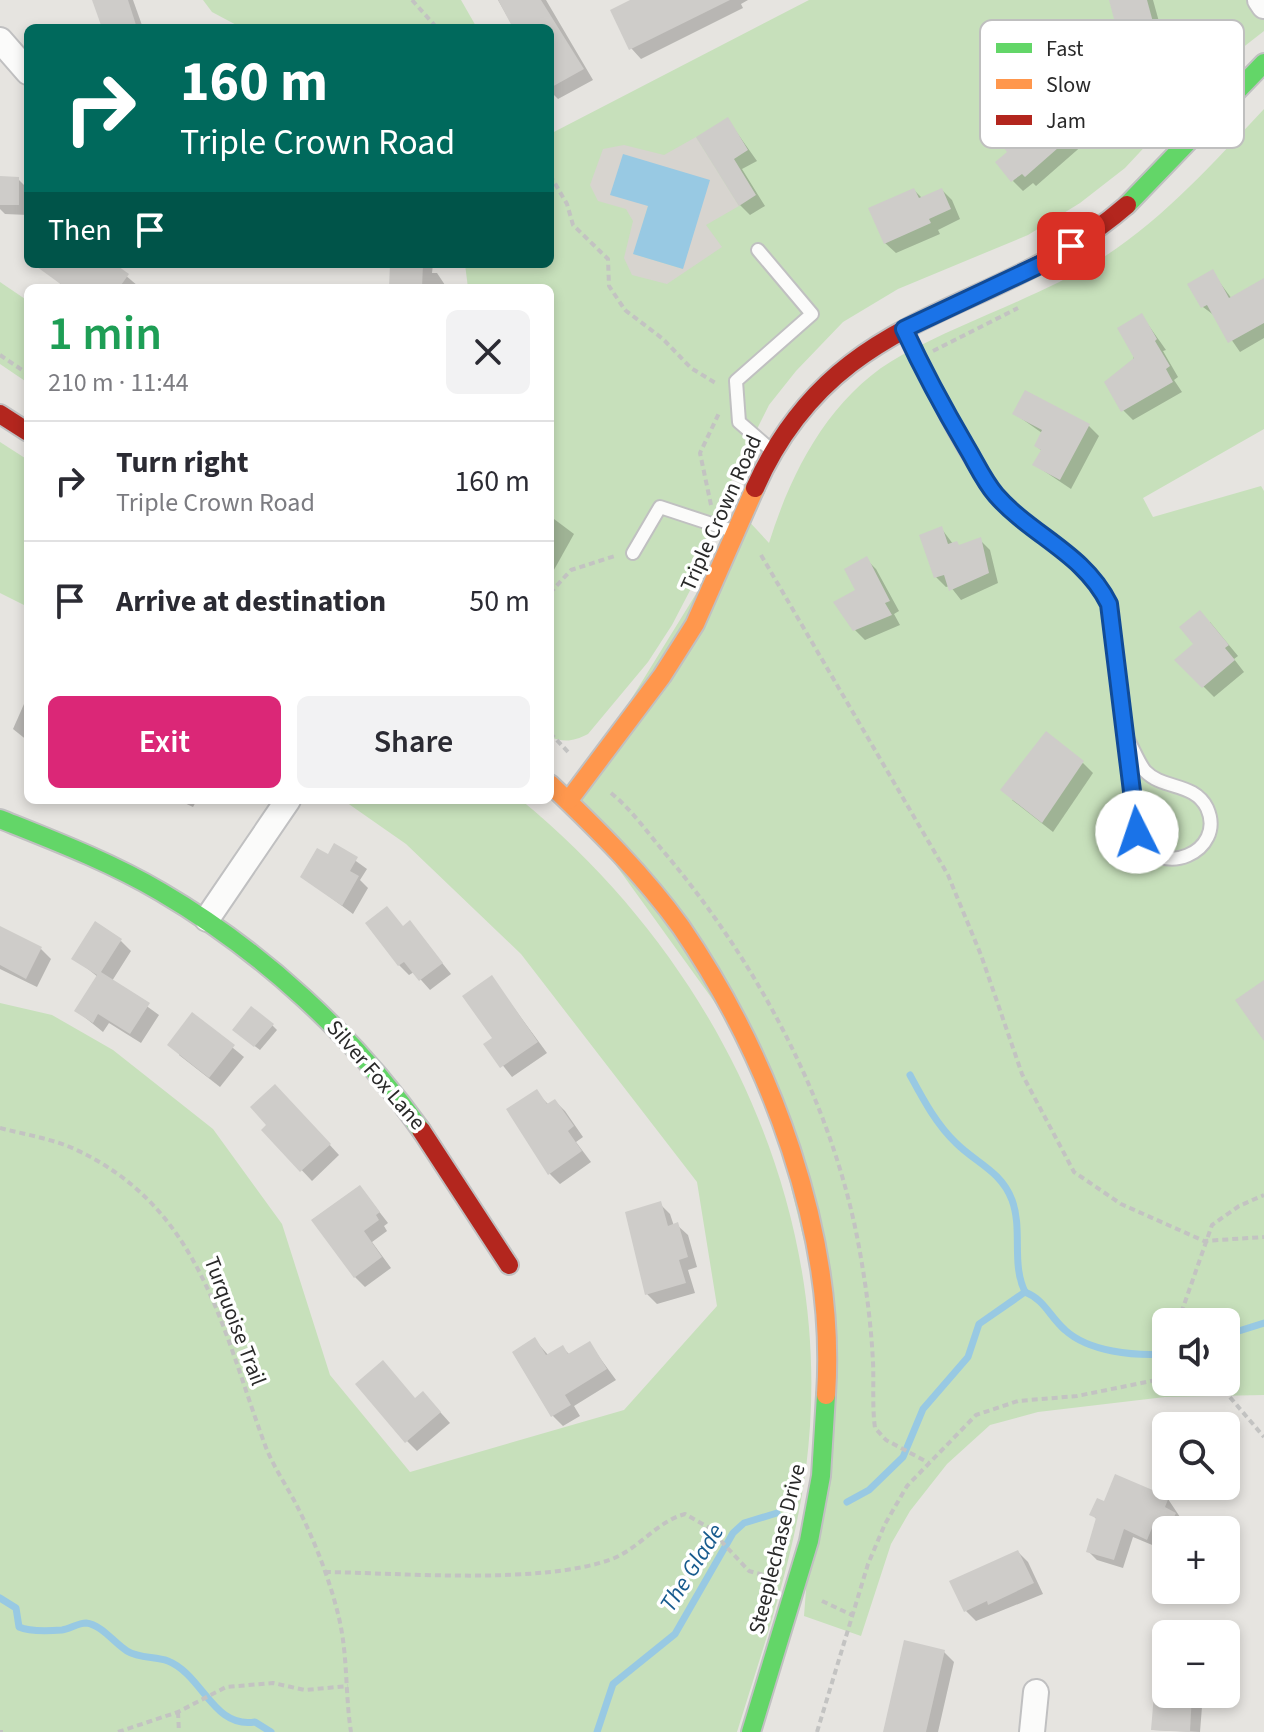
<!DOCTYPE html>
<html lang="en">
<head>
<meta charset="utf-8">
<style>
  :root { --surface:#fff; --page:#f2f2f3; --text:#2b2b33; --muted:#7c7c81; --line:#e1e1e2; --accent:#db2777 }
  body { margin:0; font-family:"Source Sans 3",sans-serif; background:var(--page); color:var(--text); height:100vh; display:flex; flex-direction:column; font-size:30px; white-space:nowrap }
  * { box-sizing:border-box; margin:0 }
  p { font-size:26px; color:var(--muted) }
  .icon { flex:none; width:44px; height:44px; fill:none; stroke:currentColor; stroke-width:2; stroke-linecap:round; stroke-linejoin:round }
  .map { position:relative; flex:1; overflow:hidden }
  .sheet { position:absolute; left:24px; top:284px; width:530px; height:520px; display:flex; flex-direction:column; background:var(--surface); border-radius:12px; box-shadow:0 4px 12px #0003 }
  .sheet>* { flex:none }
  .banner { position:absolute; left:24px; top:24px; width:530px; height:244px; border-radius:12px; box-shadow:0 4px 12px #0003; background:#00695c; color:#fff; overflow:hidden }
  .controls { position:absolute; left:1152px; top:1308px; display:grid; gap:16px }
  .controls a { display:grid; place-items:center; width:88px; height:88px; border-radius:12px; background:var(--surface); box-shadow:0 4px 12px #0003; font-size:40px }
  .pin { position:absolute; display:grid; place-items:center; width:68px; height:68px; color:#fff; margin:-34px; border-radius:16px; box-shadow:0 4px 12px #0006 }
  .me { position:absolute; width:88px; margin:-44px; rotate:356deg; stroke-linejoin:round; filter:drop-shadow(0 0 6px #0008) }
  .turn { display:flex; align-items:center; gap:28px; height:168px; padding:0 24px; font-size:36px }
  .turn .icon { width:104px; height:104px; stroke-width:2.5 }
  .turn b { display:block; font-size:56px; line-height:68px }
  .then { display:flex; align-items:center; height:76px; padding:0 24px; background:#0003; gap:16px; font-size:30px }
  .round { display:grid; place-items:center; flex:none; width:84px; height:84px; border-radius:12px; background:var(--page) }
  .summary { display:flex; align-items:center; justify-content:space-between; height:136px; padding:0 24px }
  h1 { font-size:48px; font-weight:600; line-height:60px; color:#1e9e55 }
  .action { display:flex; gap:16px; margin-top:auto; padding:16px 24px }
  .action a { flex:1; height:92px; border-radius:12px; background:var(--accent); color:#fff; font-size:32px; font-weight:600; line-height:92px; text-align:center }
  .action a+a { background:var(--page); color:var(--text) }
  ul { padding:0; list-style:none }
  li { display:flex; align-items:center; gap:24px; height:120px; padding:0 24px; border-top:2px solid var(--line) }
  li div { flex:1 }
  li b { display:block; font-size:30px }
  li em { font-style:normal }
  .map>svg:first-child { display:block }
</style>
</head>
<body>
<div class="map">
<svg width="1264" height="1732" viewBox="0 0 1264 1732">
  <rect width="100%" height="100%" fill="#e6e4e0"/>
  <g fill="#c7e0bb" fill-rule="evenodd">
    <polygon points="203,0 461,0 477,28 242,28 212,12"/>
    <path d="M809,0H1264V31L1223,63L1125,168L1080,203L1028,235L898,289L843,322L796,371L769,405L732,479L697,577L672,625L648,662L588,734C574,741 565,743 550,737V288H468L465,264H550V134Z"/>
    <path d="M1264,109V429L1143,498L1153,517L1261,486L1264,491V1395L1165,1397L1038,1412L990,1425L947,1464L910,1511L891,1544L861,1636L804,1616L826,1331L762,1068L569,800L744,516L769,543C792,469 832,393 902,355C966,320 1037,298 1099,260C1162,221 1214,162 1264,109ZM1166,1322H1226V1382H1166Z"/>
    <polygon points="0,282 28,301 28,383 0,364"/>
    <polygon points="0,442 28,460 28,607 0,593"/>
    <path d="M343,800H521C717,960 839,1211 806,1468C794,1559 764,1645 737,1732H0V1003L52,1015L113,1050L213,1129L282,1224L330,1375L410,1472L624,1410L717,1306L697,1182L521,954L406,844Z"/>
  </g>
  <path fill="#d7d4cf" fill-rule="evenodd" d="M696,137L739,206L706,225L722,247L667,284L632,275L624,258L633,221L626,209L598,201L590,185L603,149L624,145L664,155ZM648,206L683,269L634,254Z"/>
  <polygon fill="#98c9e3" points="623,154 710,180 683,269 633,254 648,206 610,195"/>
  <g fill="#0003">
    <polygon points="94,0 133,0 143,28 104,28"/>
    <polygon points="498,0 546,0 593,80 558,99 550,91 550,28 514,28"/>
    <polygon points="635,0 748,0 741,4 743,8 641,59 631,48"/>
    <polygon points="1111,0 1153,0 1166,47 1133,56 1123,45"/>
    <polygon points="1066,107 1092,137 1036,186 1033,183 1023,191 1013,181 1046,122"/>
    <polygon points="728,120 757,161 742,169 765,206 750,215 740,205"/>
    <polygon points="0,178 18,179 28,189 28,215 5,214 0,209"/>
    <polygon points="914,190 923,199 942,190 952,200 960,219 938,230 940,234 896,253 885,243"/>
    <polygon points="52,264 112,264 138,286 65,288 51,275"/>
    <polygon points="392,264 433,264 432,273 437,273 447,288 391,288"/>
    <polygon points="1212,272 1232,299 1264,287 1264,338 1240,352 1215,316 1203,307"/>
    <polygon points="1142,316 1166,350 1163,351 1178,377 1174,380 1182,392 1133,420 1123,410"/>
    <polygon points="1015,414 1089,426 1099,436 1071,489 1035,465 1042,451 1036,446 1042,433"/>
    <polygon points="550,516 574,534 550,577"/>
    <polygon points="941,528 953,544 961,547 980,540 990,550 998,583 961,600 950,586 946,587 936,577"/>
    <polygon points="866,559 876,569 899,611 894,614 900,625 865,640 855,630 858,591"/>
    <polygon points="1210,622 1238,656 1234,659 1244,672 1214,697 1177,660 1196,644"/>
    <polygon points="28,695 28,741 13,729"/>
    <polygon points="1083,763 1093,773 1053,832 1012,800"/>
    <polygon points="178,800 197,800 193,807"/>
    <polygon points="335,846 367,869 360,880 368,888 353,914 303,877 328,857"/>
    <polygon points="410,923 451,974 430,990 414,972 409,975 399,965 404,928"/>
    <polygon points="0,928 41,949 51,959 37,987 0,969"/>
    <polygon points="121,941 131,951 112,981 159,1015 141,1043 109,1023 103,1032 77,1011 98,977 74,958"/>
    <polygon points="492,978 547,1053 512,1077 486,1044 494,1039"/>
    <polygon points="193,1015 244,1057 220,1087 179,1055"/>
    <polygon points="272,1025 277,1030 260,1050 239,1034"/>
    <polygon points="536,1092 549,1105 555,1101 565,1111 583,1137 576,1142 591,1162 560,1184 550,1174"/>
    <polygon points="285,1096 339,1155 312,1181 264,1130"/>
    <polygon points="360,1187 388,1223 384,1226 387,1231 372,1242 391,1268 365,1287 355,1277"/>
    <polygon points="660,1204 670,1214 674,1226 677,1225 688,1235 697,1267 688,1270 695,1293 657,1304 647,1294"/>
    <polygon points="535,1340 549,1356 563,1348 570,1355 589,1343 616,1380 574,1406 580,1416 563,1426 553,1416"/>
    <polygon points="416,1400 433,1404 450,1423 417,1451 407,1441"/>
    <polygon points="1168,1499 1184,1523 1181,1530 1166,1530 1166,1538 1161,1536 1157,1547 1133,1537 1123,1568 1097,1560 1088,1551 1097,1520 1092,1514 1105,1503"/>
    <polygon points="1018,1552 1028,1562 1043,1594 976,1621 966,1611"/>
    <polygon points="944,1652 954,1662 938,1732 888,1732"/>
    <polygon points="1166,1659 1166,1694 1203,1694 1200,1732 1153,1730 1157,1684 1164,1684"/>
  </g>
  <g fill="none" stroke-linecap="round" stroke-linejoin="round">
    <g stroke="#98c9e3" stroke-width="7">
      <path d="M910,1075C923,1099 936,1124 956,1143C976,1163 1001,1171 1012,1200C1023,1230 1011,1263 1025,1292"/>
      <path d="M1025,1292C1045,1300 1049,1316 1065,1330C1089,1352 1134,1356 1166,1354"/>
      <polyline points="1226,1335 1264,1323"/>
      <polyline points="847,1502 869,1490 903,1457 923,1409 968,1357 979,1324 1025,1292"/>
      <path d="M0,1598L16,1608L19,1627C30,1632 49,1631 62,1630C70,1629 78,1623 86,1623C102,1625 113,1642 127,1651C140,1659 155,1656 168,1661C203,1675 213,1729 255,1722L271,1732"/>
      <polyline points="597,1732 613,1684 675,1634 733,1533 744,1523 777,1513"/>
    </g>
  </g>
  <g fill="#ceccc9">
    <polygon points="92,0 128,0 137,28 102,28"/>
    <polygon points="498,0 541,0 584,69 550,88 550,28 513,28"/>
    <polygon points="630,0 730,0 629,50 610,10"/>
    <polygon points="1109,0 1147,0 1157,37 1121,46"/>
    <polygon points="1066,104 1083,126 1025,177 1022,174 1011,182 995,162 1007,152 1003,147 1043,116 1046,120"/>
    <polygon points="728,117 748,150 734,159 756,195 739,206 696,137"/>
    <polygon points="0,176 19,177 19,205 0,205"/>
    <polygon points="914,188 919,198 942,188 951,209 929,219 931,223 884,244 868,208"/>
    <polygon points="33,264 115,264 129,274 119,288 66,288"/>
    <polygon points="390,264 423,264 422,288 389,288"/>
    <polygon points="1213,269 1229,298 1264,278 1264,323 1228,343 1207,305 1201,308 1187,284"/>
    <polygon points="1142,313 1157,339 1155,341 1170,366 1166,369 1173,382 1121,412 1104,382 1134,358 1117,328"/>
    <polygon points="1025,390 1090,424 1060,480 1032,465 1041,450 1034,446 1042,430 1012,414"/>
    <polygon points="942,526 948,544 957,541 959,545 981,537 989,573 949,591 944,575 934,578 919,535"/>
    <polygon points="867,556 890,601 885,603 892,615 853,631 833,602 855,590 844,569"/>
    <polygon points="1200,610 1229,645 1225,648 1235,660 1202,688 1174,660 1193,644 1179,627"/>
    <polygon points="1046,731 1084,761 1042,823 1000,790"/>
    <polygon points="334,843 358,857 350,871 359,876 342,906 300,877 317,848 328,854"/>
    <polygon points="387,906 403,926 410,920 443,963 419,981 404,962 398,966 365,923"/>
    <polygon points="95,921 122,939 101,972 150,1003 130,1034 98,1014 93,1023 74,1011 97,975 71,959"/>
    <polygon points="0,926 42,947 26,979 0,965"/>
    <polygon points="492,975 538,1042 500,1068 483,1044 492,1038 462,996"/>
    <polygon points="1264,980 1264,1041 1235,1000"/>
    <polygon points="251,1006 274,1024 254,1047 232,1030"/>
    <polygon points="192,1012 235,1045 209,1078 167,1045"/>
    <polygon points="275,1084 331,1144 300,1172 261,1130 266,1125 250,1107"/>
    <polygon points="537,1089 547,1104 555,1099 574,1126 568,1131 582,1151 548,1175 506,1109"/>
    <polygon points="360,1185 380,1212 376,1215 379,1220 364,1231 382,1257 354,1278 311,1220"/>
    <polygon points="661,1201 668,1226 678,1222 688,1257 679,1260 686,1283 645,1295 625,1212"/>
    <polygon points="535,1337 546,1355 563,1345 568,1354 590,1341 607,1369 565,1395 571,1405 551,1417 512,1352"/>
    <polygon points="383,1360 415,1398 423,1391 441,1412 405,1443 355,1384"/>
    <polygon points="1115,1474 1169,1497 1165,1507 1176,1513 1166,1534 1152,1528 1147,1540 1124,1529 1114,1560 1086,1552 1096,1518 1089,1515 1097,1498 1104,1501"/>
    <polygon points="1018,1550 1034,1583 988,1605 987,1601 964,1612 949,1581"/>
    <polygon points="904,1640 945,1650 926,1732 883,1732"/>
    <polygon points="1154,1694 1192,1694 1190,1732 1151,1730"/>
  </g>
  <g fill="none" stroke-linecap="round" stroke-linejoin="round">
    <g stroke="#c0c0c1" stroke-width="16">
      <g id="lane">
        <polyline points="758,250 812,314 736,381 739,422 770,449"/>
        <path d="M905,332C928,381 961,452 995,494C1031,537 1083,551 1109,604L1127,738"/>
        <polyline points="633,553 660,507 736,532"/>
        <path d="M1127,738C1133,748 1138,762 1145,771C1163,790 1194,782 1207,808C1227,852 1158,881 1139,836C1131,817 1130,762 1127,738Z"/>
      </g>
    </g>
    <g stroke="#c0c0c1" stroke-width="28">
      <g id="street">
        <polyline points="1260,0 1264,6"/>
        <polyline points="0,40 28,72"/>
        <polyline points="207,919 288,800"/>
        <polyline points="1032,1732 1036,1692"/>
      </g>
    </g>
    <g stroke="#c0c0c1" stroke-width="22">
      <g id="fast">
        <polyline points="1127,205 1264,63"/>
        <path d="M0,819C55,841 110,862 161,892C262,951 354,1036 421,1130"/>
        <polyline points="751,1732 809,1541 821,1476 826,1395"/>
      </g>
    </g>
    <g stroke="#c0c0c1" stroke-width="22">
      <g id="slow">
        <path d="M550,784C597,829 643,874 681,927C770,1057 837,1235 826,1395"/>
        <polyline points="569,800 662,676 695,624 755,488"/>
      </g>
    </g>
    <g stroke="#c0c0c1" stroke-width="22">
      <g id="jam">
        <polyline points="0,414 28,432"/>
        <path d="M755,488C837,303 995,320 1127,205"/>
        <polyline points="421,1130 509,1265"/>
      </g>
    </g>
    <g stroke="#c3c3c2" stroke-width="4" stroke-dasharray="6 4" stroke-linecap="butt">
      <polyline points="412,0 437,28"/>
      <polyline points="550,175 567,204 573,225 608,259 609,286 625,310 663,339 691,368 717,384"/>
      <polyline points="933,351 1018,308"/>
      <polyline points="0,355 28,374"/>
      <polyline points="711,505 700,453 720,411"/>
      <polyline points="761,555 948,875 981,955 1022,1074 1074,1172 1121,1204 1204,1241 1264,1237"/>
      <polyline points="550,593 571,570 615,556"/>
      <polyline points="550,733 570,754"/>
      <path d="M611,793C632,810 647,832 664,852C757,962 833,1104 859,1247C866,1285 871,1323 873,1362C874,1384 872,1406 875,1428L886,1440L929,1463"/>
      <path d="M0,1128C23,1134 48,1138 70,1147C200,1204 221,1326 265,1445C273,1466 286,1485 296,1504C314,1539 330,1580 339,1618C348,1656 345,1694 351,1732"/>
      <polyline points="1178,1322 1212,1225 1239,1206 1264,1195"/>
      <polyline points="1217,1382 1264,1437"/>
      <path d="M325,1572C403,1573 542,1585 612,1559C640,1548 656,1522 685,1514L708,1527L749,1571L771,1577"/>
      <polyline points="822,1601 852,1615"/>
      <polyline points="178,1712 179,1732"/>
      <polyline points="0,1732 3,1732"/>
      <polyline points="118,1732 178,1712 226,1687 273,1683 305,1690 348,1686"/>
      <polyline points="817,1732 868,1564 885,1524 907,1486 976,1415 1018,1401 1077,1396 1166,1378"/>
    </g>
    <use href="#lane" stroke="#fbfbfa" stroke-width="12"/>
    <use href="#street" stroke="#fbfbfa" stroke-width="24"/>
    <use href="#fast" stroke="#63d668" stroke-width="18"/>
    <use href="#slow" stroke="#ff974d" stroke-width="18"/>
    <use href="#jam" stroke="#b3261e" stroke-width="18"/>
  </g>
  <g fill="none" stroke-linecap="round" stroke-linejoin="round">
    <g stroke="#114b97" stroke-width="20">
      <path id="route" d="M1071,246L1046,262L904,329C923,370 944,409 967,448C976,463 984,481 996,495C1032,536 1084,553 1109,604L1137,832"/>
    </g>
    <use href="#route" stroke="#1a73e8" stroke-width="14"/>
  </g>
  <g text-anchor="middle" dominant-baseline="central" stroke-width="7" stroke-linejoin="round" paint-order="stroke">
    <g font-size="22" fill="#292929" stroke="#fff">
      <text transform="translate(721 513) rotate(-66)">Triple Crown Road</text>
      <text transform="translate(376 1075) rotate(49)">Silver Fox Lane</text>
      <text transform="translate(235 1321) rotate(69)">Turquoise Trail</text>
      <text transform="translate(777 1549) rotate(-76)">Steeplechase Drive</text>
    </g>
    <g font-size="24" font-style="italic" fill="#185b8e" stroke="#fff">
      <text transform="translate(692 1568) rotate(-58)">The Glade</text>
    </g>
  </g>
  <rect x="980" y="20" width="264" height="128" rx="12" fill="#fff" stroke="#bfbfbf" stroke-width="2"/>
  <rect x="996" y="43" width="36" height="10" fill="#63d668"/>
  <rect x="996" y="79" width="36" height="10" fill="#ff974d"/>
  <rect x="996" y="115" width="36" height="10" fill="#b3261e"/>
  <g font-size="22" fill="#292929">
    <text x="1046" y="56">Fast</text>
    <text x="1046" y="92">Slow</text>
    <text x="1046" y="128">Jam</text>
  </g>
</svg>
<div class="controls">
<a><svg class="icon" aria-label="sound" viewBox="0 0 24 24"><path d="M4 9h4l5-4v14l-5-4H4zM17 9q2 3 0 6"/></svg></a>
<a><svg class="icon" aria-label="search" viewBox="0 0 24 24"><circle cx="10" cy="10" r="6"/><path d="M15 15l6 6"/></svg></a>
<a>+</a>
<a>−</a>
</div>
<div class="pin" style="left:1071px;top:246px;background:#d93025"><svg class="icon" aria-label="arrive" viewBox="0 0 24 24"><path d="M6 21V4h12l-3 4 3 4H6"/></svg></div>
<svg class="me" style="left:1137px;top:832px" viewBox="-20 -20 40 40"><circle r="19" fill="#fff"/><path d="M0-13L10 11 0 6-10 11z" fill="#1a73e8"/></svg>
<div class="banner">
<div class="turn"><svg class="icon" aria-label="right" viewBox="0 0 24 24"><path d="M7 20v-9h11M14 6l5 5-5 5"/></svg><div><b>160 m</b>Triple Crown Road</div></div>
<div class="then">Then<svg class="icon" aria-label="arrive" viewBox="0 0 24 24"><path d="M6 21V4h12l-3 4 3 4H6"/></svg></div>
</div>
<section class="sheet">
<div class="summary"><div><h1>1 min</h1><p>210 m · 11:44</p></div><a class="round"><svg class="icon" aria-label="close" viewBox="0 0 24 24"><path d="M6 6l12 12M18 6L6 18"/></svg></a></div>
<ul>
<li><svg class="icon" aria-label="right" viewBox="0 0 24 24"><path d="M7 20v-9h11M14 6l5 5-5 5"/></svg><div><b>Turn right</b><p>Triple Crown Road</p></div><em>160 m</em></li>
<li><svg class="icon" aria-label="arrive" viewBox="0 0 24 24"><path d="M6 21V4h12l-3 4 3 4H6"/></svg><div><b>Arrive at destination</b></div><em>50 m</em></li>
</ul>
<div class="action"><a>Exit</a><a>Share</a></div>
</section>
</div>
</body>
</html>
